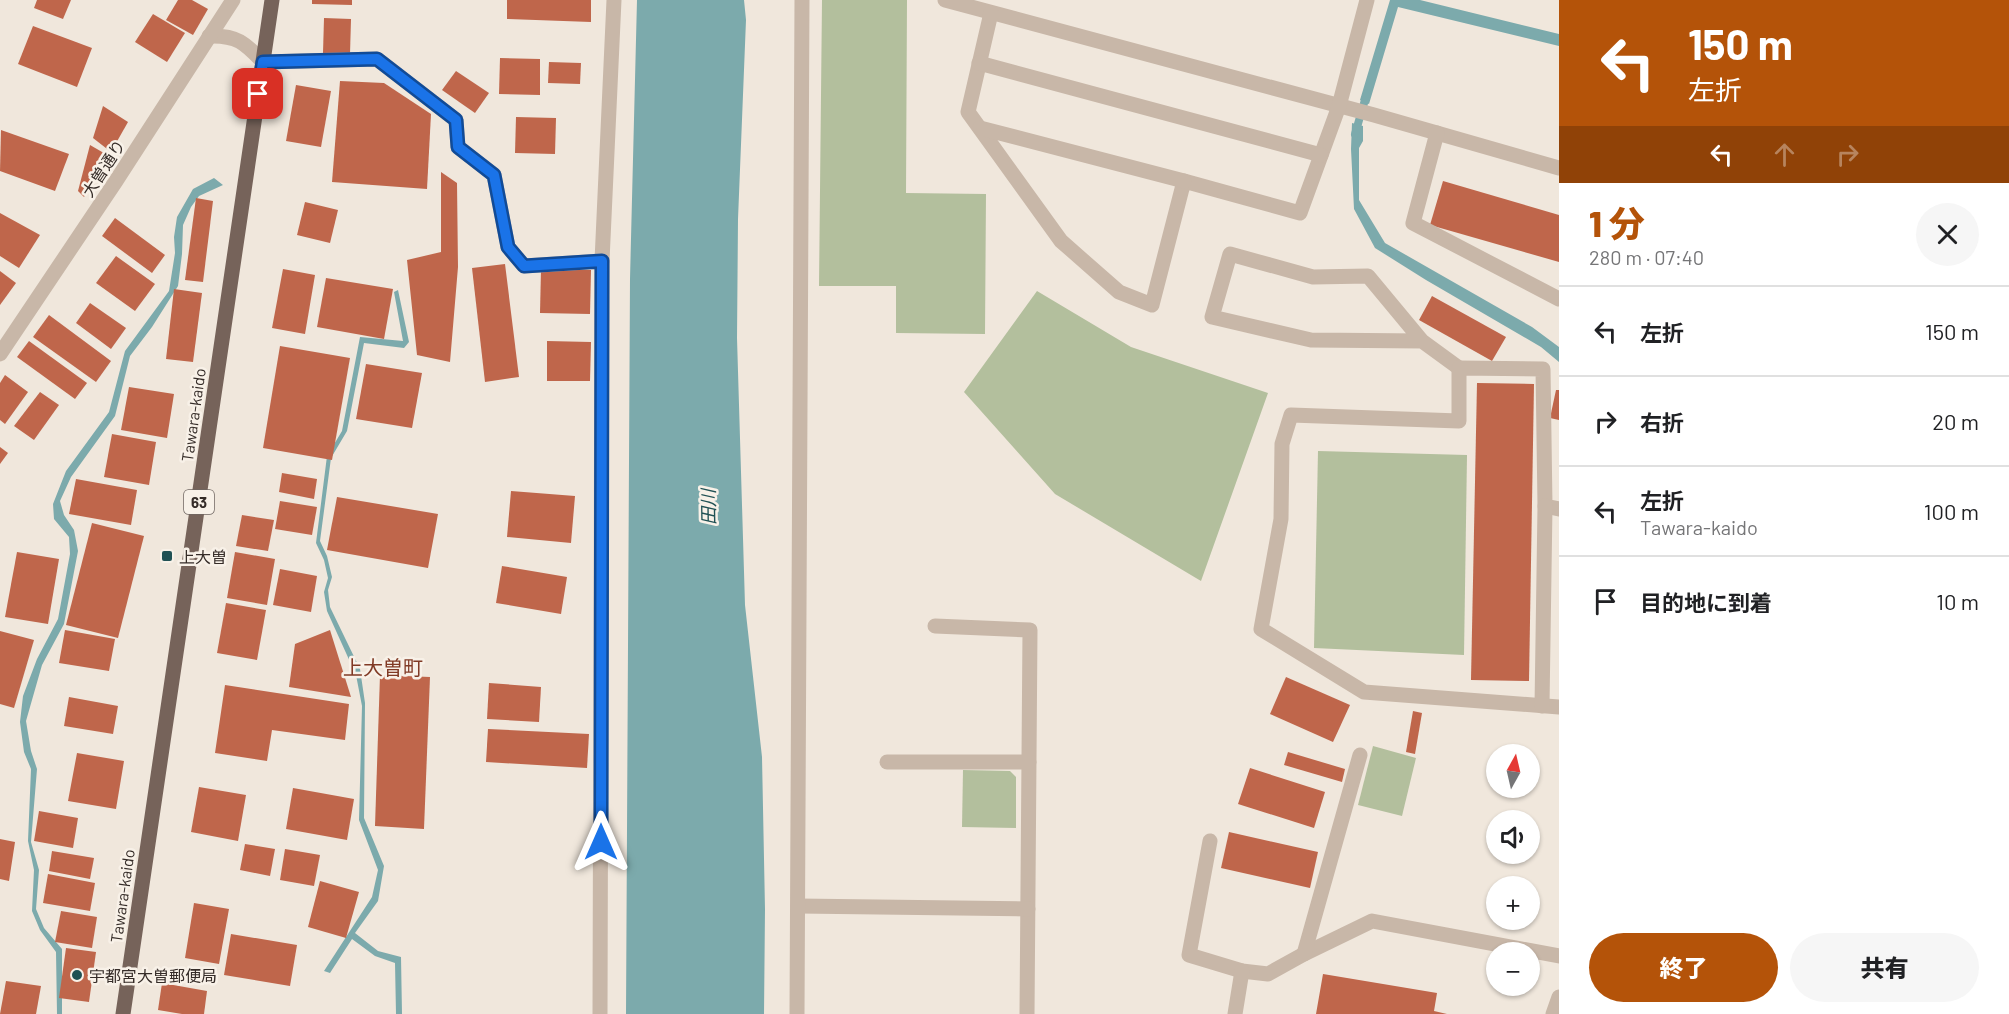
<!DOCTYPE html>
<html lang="ja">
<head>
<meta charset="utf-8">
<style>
  :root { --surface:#fff; --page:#f6f6f6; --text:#202124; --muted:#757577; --line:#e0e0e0; --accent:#b45309 }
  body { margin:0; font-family:Barlow,"Noto Sans JP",sans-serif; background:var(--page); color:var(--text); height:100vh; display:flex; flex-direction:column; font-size:22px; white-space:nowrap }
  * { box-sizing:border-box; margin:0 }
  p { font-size:20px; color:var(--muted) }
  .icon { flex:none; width:33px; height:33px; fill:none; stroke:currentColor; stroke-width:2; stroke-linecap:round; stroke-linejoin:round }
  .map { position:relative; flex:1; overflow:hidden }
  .sheet { display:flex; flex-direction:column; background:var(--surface); width:450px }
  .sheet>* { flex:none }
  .top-card { background:#b45309; color:#fff; overflow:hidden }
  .needle { width:39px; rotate:8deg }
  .tools { position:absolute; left:1486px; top:744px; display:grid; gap:12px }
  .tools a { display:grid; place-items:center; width:54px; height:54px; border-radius:50%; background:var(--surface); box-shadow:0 2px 4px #0004; font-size:30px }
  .pin { position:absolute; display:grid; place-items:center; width:51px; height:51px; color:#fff; margin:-26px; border-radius:12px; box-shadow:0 3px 9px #0006 }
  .me { position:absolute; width:66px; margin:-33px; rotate:0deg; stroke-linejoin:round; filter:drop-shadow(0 0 4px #0008) }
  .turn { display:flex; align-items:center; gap:21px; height:126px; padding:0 30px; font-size:27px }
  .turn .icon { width:78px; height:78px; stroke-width:2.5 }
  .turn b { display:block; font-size:42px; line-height:51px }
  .lanes { display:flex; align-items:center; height:57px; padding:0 30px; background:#0003; justify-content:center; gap:30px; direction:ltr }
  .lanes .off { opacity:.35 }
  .round { display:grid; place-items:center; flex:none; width:63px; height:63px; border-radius:32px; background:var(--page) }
  .headline { display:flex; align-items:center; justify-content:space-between; height:102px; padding:0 30px }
  h1 { font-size:36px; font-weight:800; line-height:45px; color:var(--accent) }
  .button { display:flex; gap:12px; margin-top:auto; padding:12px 30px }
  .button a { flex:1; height:69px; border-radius:36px; background:var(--accent); color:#fff; font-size:24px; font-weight:800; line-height:69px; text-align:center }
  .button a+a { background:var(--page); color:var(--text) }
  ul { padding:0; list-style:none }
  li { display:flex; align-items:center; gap:18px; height:90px; padding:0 30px; border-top:2px solid var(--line) }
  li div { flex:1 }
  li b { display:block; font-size:22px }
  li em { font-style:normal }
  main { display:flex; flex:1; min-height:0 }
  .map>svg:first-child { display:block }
</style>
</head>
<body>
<main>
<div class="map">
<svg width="1559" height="1014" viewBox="0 0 1559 1014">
  <rect width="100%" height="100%" fill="#f0e7dc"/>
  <g fill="#b3bf9d">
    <polygon points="822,0 907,0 906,193 986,194 985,334 896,333 896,286 819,286"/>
    <polygon points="1037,291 1131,347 1268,393 1201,581 1055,494 964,392"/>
    <polygon points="1318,451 1467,455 1464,655 1314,648"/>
    <polygon points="1373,746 1416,758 1402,816 1358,805"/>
    <polygon points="963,770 1010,771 1016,777 1016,828 962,827"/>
  </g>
  <g fill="#7caaac">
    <polygon points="637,0 744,0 746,20 738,219 737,338 745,605 762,757 765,909 764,1014 626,1014 630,279"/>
    <polygon points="1390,0 1420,0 1559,34 1559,46 1398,7 1369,104 1360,100"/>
    <polygon points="1352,123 1363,126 1363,141 1359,148 1359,200 1385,243 1532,327 1559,347 1559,362 1541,347 1426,280 1375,248 1354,209 1351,149"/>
    <polygon points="214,178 223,185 199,196 191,207 183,225 182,254 178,286 152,327 130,356 115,416 71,477 60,501 64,515 74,530 78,551 64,624 42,665 26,721 31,751 37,769 31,842 39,870 36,909 44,928 62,949 62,1014 57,1014 56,952 40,930 32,911 34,870 28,841 31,769 24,752 20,722 23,696 37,659 58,619 70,554 69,537 54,519 53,504 66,471 109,412 125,351 169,291 175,253 174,237 177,217 193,189"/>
    <polygon points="398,290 409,342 404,348 364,343 347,431 331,458 320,541 327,556 332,577 328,590 330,607 360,669 365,703 364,818 384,866 378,901 355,933 378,951 401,957 402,1014 396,1014 395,963 375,956 352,939 330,973 324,971 372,897 378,870 359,820 362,706 356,675 327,611 324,592 328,578 324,560 316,543 327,456 342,431 360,337 403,341 394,292"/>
  </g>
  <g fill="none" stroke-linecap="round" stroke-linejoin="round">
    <polyline stroke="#7caaac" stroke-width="8" points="1355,134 1367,93"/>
  </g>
  <g fill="#bf664b">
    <polygon points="37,0 71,0 63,19 34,8"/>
    <polygon points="178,0 192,0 208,9 193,35 166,20"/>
    <polygon points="312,0 352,0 352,5 312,4"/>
    <polygon points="507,0 591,0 591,22 507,19"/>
    <polygon points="153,14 185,33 167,62 135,42"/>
    <polygon points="324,18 351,19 350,54 323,53"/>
    <polygon points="33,26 92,48 77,87 18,64"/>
    <polygon points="500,58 540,59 540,95 499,94"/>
    <polygon points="549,62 581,63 580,84 548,83"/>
    <polygon points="456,71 489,93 475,113 442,90"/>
    <polygon points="340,81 384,83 431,114 427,189 332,182"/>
    <polygon points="296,85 331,91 321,147 286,141"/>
    <polygon points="103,106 128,122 111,152 93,138"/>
    <polygon points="516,117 556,118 555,154 515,153"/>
    <polygon points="1,130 69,154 55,191 0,171"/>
    <polygon points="90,145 109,156 84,197 78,191"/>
    <polygon points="441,172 457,183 458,267 450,362 417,355 407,260 441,252"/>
    <polygon points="1443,181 1559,215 1559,262 1430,225"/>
    <polygon points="196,198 213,201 203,282 185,280"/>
    <polygon points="305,202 338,210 330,243 297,235"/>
    <polygon points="0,213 40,235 19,268 0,256"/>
    <polygon points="115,218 165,255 152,273 102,236"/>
    <polygon points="116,256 155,284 135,311 96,283"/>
    <polygon points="505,264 519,377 485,382 472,268"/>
    <polygon points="283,269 315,275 305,334 272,328"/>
    <polygon points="541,269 591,270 590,314 540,313"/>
    <polygon points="0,271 16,283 0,305"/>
    <polygon points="326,278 393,289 384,339 317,327"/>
    <polygon points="174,289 202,293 193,362 166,359"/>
    <polygon points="1432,296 1506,337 1492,361 1419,320"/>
    <polygon points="90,303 126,328 111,349 76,323"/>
    <polygon points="49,315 111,361 96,382 33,337"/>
    <polygon points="29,341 87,383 75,399 17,357"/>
    <polygon points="547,341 591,342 590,381 547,381"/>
    <polygon points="280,346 350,358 332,460 263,448"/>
    <polygon points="366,364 422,373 412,428 356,419"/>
    <polygon points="5,375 28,392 5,424 0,420 0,383"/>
    <polygon points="1477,383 1534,384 1529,681 1471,680"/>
    <polygon points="129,387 174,394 167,438 121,430"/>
    <polygon points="1556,390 1559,390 1559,420 1550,418"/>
    <polygon points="40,392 59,405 34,440 14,426"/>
    <polygon points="112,434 156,442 149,485 104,477"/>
    <polygon points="0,447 8,453 0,464"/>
    <polygon points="282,473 317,479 314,499 279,492"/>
    <polygon points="76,479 137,490 131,525 69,514"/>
    <polygon points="511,491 575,496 571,543 507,537"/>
    <polygon points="337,497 438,514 428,568 327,550"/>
    <polygon points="280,501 317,507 312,535 275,529"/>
    <polygon points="242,515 274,520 268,551 236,546"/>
    <polygon points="92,523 144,536 118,638 66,625"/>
    <polygon points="17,552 59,559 48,624 5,617"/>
    <polygon points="235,552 275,559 267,605 227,598"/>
    <polygon points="502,566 567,577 561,614 496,603"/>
    <polygon points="280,569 317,576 311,612 273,605"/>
    <polygon points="226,603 266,610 257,660 217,653"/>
    <polygon points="65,630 115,639 109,671 59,663"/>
    <polygon points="330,630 351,697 289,687 295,644"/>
    <polygon points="0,631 34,640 14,708 0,704"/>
    <polygon points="380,675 430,677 424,829 375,826"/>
    <polygon points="1286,677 1350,705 1333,742 1270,714"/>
    <polygon points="489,683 541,687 539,722 487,719"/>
    <polygon points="225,685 349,704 345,740 272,730 267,761 215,753"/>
    <polygon points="69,697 118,706 113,734 64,726"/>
    <polygon points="1413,711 1422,713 1415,754 1406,752"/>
    <polygon points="488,729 589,734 587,768 486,762"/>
    <polygon points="1288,752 1345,769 1342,782 1284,765"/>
    <polygon points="77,753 124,761 116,809 68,801"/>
    <polygon points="1250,768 1325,792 1314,828 1238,804"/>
    <polygon points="199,787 246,795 238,841 191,832"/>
    <polygon points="293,788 354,799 347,840 286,829"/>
    <polygon points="39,811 78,818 73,848 34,841"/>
    <polygon points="1229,832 1318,852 1310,888 1221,868"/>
    <polygon points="0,839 15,842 9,881 0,879"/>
    <polygon points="245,844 275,849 270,876 240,870"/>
    <polygon points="285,849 320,855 314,886 280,880"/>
    <polygon points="52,851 94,858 90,879 49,871"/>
    <polygon points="48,874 95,883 90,911 43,903"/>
    <polygon points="320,881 359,892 346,938 308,927"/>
    <polygon points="194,903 229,909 219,964 185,958"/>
    <polygon points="61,911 97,917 92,948 55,942"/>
    <polygon points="231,934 297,945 290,986 224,975"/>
    <polygon points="66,948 96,952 89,1002 59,998"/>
    <polygon points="1323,974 1437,993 1434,1011 1447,1014 1316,1014"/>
    <polygon points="6,981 41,986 36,1014 0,1014"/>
    <polygon points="162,983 207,991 204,1014 182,1014 158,1010"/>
  </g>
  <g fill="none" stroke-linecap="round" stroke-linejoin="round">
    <g stroke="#c8b7a8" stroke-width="15">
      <polyline points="945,0 1374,115 1559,168"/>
      <polyline points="991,13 968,112 1061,241 1119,292 1152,305 1184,181 1300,213 1339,106 1367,0"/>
      <path d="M209,36C237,35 245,43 263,62L377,59L456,120L458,147L494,175L508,247L524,266L602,261"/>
      <polyline points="979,63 1321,155"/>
      <polyline points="980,128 1184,181"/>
      <polyline points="1437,133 1413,223 1559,299"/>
      <polyline points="1422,341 1368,276 1313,277 1230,254 1212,317 1311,340 1422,341 1459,368"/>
      <polyline points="0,354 116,181 233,0"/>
      <polyline points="1559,509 1545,506 1543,369 1459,368 1459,421 1291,415 1282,444 1281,519 1261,629 1364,692 1559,707"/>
      <polyline points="935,626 1030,630 1027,1014"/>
      <polyline points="1542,706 1545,506"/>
      <polyline points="887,762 1029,762"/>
      <polyline points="1210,841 1189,955 1242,971 1268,974 1304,954 1372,921 1559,956"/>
      <polyline points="798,906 1028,909"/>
      <polyline points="1304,954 1360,755"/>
      <polyline points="600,1014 602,261 614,0"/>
      <polyline points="797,1014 802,0"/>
      <polyline points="1235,1014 1242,971"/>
      <polyline points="1553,1014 1559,997"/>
    </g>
    <polyline stroke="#76635a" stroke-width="15" points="123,1014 272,0"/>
  </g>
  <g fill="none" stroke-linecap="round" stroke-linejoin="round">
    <g stroke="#114b97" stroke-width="15">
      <polyline id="route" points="258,94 263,62 377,59 456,120 458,147 494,175 508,247 524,266 602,261 601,842"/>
    </g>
    <use href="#route" stroke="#1a73e8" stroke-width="10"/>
  </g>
  <g fill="#205154" stroke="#f8f1e8" stroke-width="2">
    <rect x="161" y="550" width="12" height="12" rx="3"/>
    <circle cx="77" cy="975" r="6"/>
  </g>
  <g text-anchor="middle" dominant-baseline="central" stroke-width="5" stroke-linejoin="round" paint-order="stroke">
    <rect fill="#f8f1e8" stroke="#706762" stroke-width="1.5" x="184" y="490" width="30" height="24" rx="4.5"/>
    <g font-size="15" font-weight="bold" fill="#352c28">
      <text x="199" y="502">63</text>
    </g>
    <g font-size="16" fill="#352c28" stroke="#f8f1e8">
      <text transform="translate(103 168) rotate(-57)">大曽通り</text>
      <text transform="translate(193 415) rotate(-82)">Tawara-kaido</text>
      <text transform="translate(122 896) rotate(-82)">Tawara-kaido</text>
    </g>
    <g font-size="16" fill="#352c28" stroke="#f8f1e8" text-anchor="start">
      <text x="179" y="556">上大曽</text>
      <text x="89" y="975">宇都宮大曽郵便局</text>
    </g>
    <g font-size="18" font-style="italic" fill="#205154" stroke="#f8f1e8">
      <text transform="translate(708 507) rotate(-91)">田川</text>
    </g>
    <g font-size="20" fill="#803a25" stroke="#f8f1e8">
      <text x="383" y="667">上大曽町</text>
    </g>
  </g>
</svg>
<div class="tools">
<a><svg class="needle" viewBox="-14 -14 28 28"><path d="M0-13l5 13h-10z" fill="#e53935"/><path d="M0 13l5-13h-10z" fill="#757577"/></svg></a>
<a><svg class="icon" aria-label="sound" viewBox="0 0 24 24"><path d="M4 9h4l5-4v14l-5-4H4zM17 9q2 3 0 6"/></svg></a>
<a>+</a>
<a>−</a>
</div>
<div class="pin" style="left:258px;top:94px;background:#d93025"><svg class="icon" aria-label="arrive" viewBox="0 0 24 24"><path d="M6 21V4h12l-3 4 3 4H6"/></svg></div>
<svg class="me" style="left:601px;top:842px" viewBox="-20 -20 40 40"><path d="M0-17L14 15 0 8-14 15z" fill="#1a73e8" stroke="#fff" stroke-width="4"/></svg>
</div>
<section class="sheet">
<div class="top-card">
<div class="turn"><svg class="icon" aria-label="left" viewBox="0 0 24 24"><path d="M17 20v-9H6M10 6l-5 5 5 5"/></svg><div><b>150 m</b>左折</div></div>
<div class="lanes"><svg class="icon" aria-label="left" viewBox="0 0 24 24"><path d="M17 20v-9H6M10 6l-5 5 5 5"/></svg><svg class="icon off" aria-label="ahead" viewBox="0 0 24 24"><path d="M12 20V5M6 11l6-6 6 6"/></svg><svg class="icon off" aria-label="right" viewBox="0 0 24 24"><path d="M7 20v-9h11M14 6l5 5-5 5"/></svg></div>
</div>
<div class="headline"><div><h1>1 分</h1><p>280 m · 07:40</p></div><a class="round"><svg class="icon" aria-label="close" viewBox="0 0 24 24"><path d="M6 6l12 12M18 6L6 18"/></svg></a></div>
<ul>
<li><svg class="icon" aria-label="left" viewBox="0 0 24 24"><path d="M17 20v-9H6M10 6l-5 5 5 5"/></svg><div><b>左折</b></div><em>150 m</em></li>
<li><svg class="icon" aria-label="right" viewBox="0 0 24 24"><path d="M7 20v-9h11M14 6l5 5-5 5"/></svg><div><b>右折</b></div><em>20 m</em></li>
<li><svg class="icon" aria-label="left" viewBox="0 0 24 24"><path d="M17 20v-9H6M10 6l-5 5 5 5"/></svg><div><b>左折</b><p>Tawara-kaido</p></div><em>100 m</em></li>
<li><svg class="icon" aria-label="arrive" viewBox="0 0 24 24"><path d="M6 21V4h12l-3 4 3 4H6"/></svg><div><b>目的地に到着</b></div><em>10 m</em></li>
</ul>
<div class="button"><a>終了</a><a>共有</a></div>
</section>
</main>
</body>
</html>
